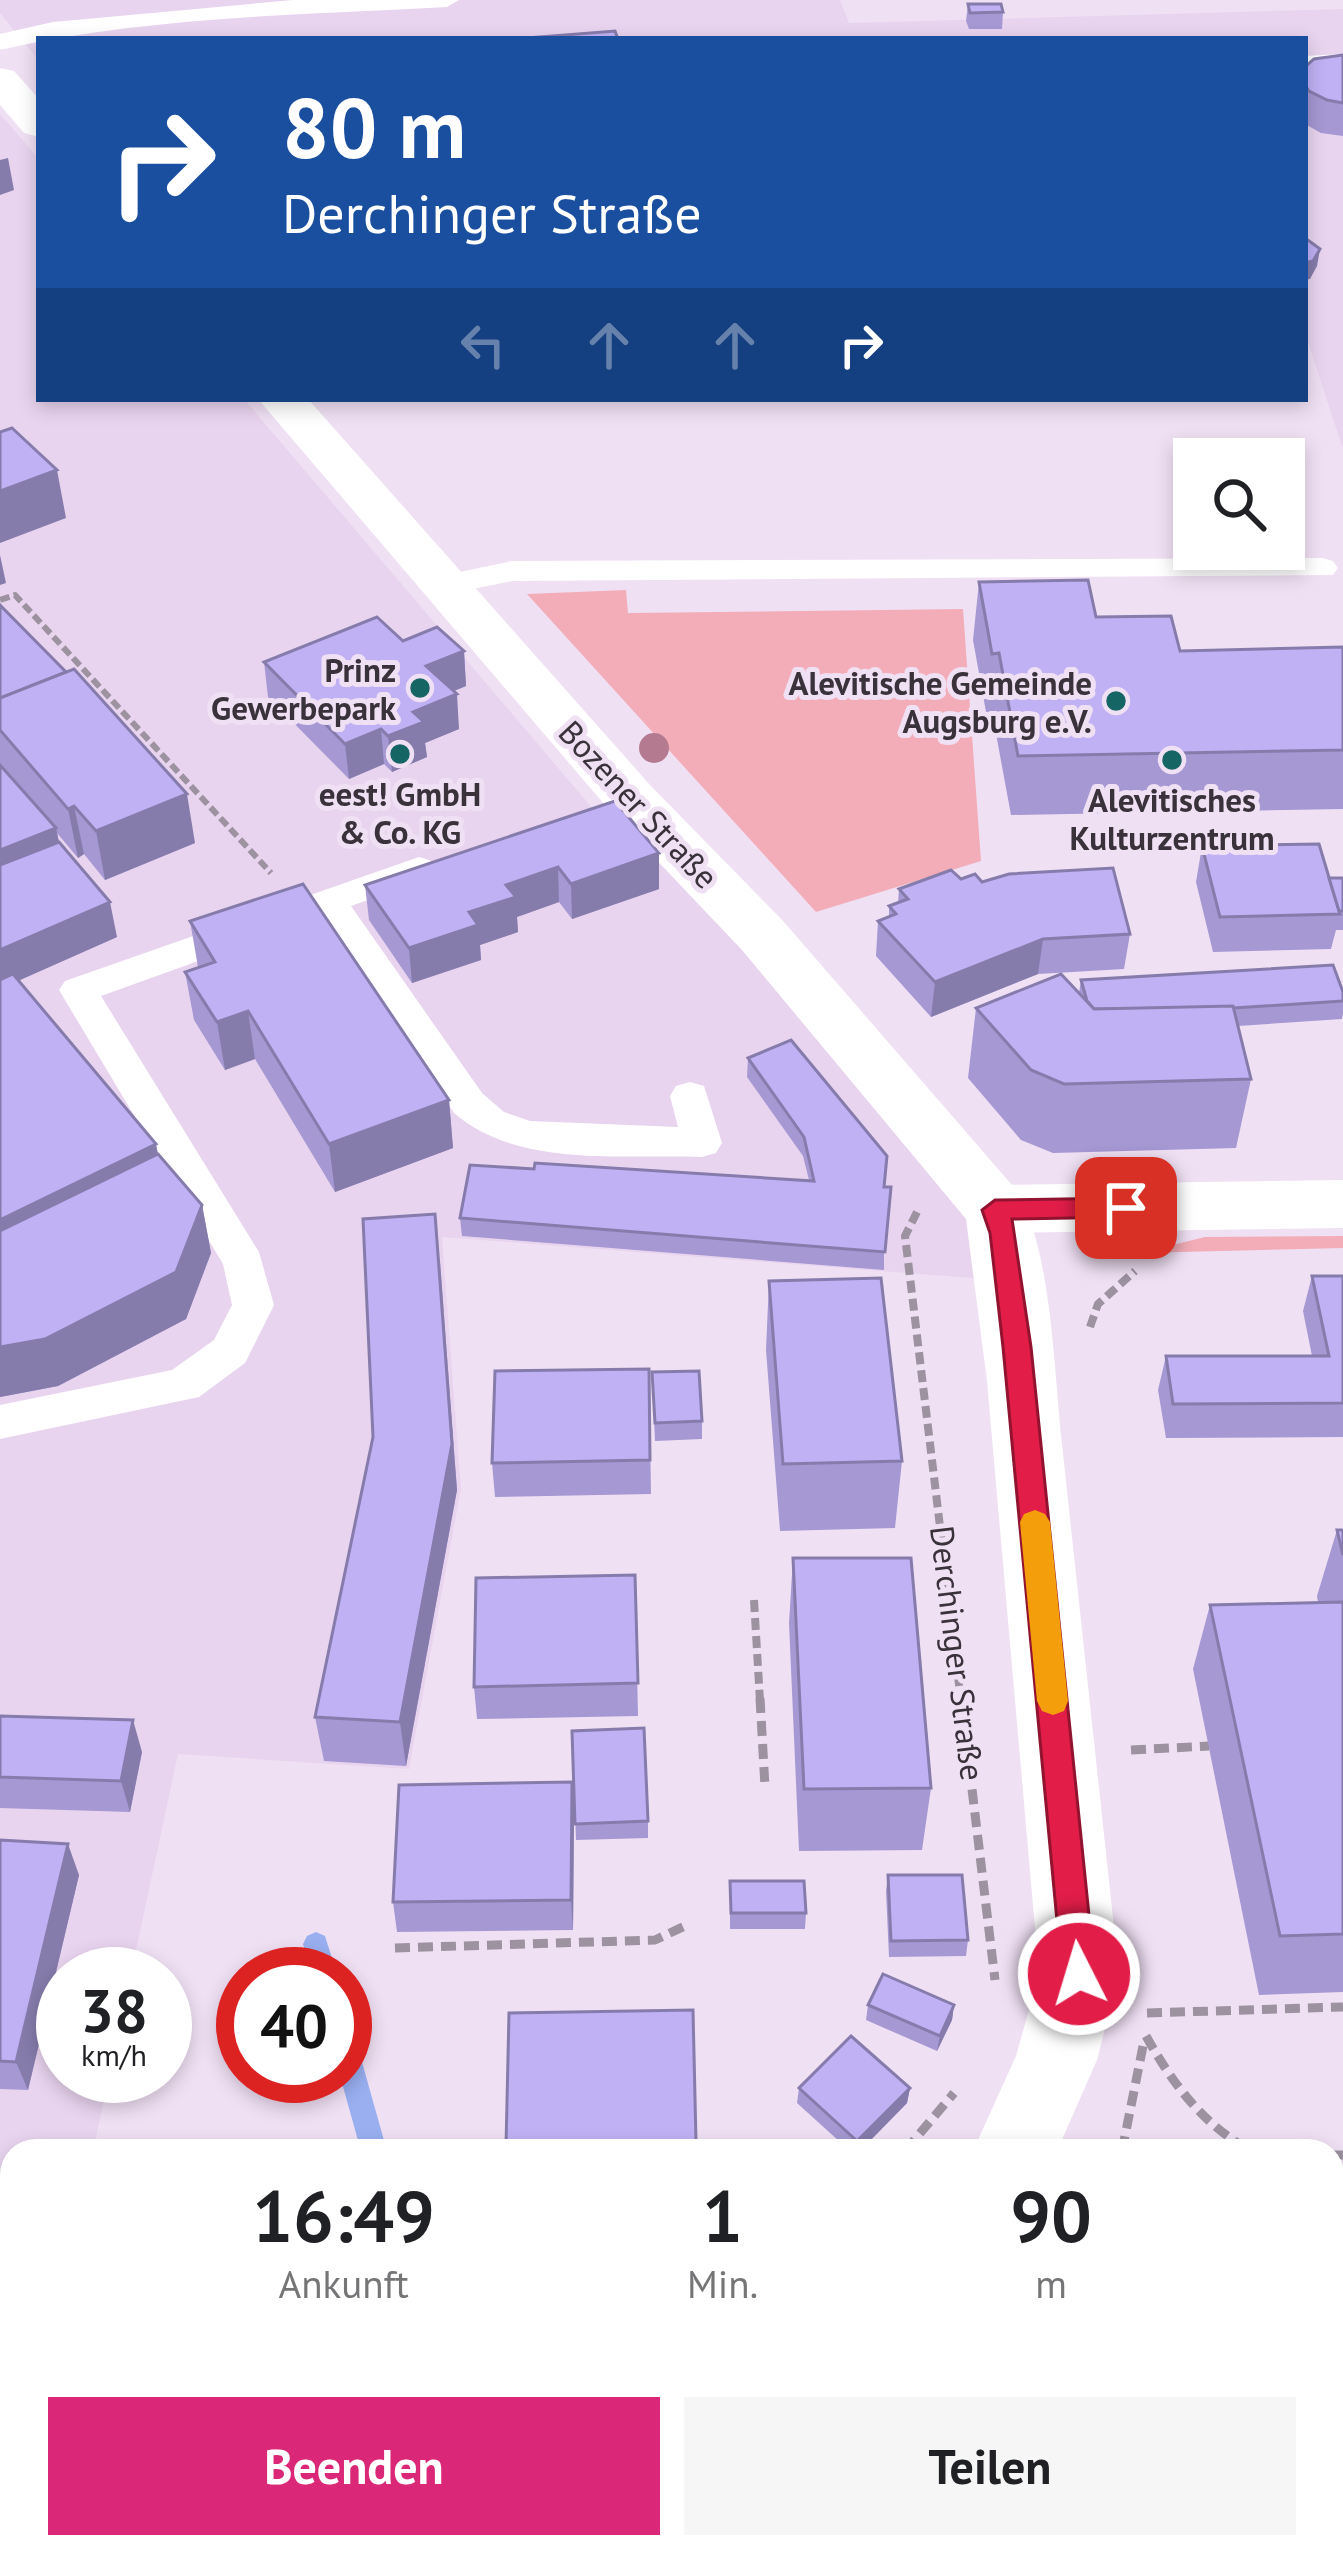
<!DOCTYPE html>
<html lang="de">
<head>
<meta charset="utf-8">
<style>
  :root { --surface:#fff; --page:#f6f6f6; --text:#202124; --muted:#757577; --accent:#db2777 }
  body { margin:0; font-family:"PT Sans",sans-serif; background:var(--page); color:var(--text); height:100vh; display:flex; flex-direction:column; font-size:45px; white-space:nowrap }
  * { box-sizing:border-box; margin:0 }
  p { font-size:39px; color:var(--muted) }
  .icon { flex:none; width:66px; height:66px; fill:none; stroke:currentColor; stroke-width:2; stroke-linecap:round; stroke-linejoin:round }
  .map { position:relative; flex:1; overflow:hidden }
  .panel { position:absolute; left:0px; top:2139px; width:1344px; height:420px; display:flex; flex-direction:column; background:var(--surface); border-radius:36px 36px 0 0; box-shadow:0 6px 18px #0003 }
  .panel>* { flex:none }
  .banner { position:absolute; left:36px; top:36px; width:1272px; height:366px; border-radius:0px; box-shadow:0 6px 18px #0003; background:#1a4fa0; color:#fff; overflow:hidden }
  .controls { position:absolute; left:1173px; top:438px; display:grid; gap:24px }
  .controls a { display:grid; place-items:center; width:132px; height:132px; border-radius:0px; background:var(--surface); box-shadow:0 6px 18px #0003; font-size:60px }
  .speed { position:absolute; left:36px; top:1947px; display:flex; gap:24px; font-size:60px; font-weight:700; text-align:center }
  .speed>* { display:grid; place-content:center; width:156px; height:156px; border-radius:50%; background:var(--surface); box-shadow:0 6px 18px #0003; line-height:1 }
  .speed small { font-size:30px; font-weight:400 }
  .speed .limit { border:18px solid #d22; background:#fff; color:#111 }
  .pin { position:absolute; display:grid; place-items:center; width:102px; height:102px; color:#fff; margin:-51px; border-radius:24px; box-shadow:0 6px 18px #0006 }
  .me { position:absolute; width:132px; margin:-66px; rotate:355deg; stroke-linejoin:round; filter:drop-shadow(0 0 9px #0008) }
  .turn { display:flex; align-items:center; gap:42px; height:252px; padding:0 48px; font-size:54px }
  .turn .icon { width:156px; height:156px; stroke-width:2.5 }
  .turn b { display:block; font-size:84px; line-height:102px }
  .lanes { display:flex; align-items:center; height:114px; padding:0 48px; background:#0003; justify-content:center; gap:60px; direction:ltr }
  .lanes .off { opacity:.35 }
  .eta { display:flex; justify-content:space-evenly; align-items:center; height:204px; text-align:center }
  .eta b { font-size:72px; font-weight:700; line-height:84px }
  .button { display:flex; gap:24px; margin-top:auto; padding:24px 48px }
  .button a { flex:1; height:138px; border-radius:0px; background:var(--accent); color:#fff; font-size:48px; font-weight:700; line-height:138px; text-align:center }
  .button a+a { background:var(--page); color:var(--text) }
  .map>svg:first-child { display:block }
</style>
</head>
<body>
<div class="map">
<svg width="1343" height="2559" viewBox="0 0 1343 2559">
  <rect width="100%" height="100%" fill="#f0e0f4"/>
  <g fill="#e9d4ef">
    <polygon points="0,0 840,0 849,23 1343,9 1343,449 1305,333 1305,39 39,39 39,61 0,13"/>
    <polygon points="0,114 39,159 39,399 244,399 594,810 630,798 995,1209 1010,1281 442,1237 461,1489 409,1769 178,1754 131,1974 63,1974 63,2076 109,2076 93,2151 12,2151 12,2547 332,2547 326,2559 0,2559"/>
  </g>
  <g fill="#f3adb8">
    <polygon points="626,590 628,613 963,609 981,861 816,912 527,594"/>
    <polygon points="1343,1236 1343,1248 1140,1253 1205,1237"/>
    <polygon points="1343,2401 1343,2559 1246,2559 1245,2547 1332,2547 1332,2402"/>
  </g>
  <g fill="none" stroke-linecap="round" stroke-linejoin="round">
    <g fill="#99aff0" fill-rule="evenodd">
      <polygon points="316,1932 325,1936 337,1974 311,1974 303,1944 307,1936"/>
      <polygon points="345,2036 354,2039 358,2048 387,2151 361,2151 340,2076 345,2076"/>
      <polygon points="336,2547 366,2547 361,2559 331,2559"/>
    </g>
    <polyline stroke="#9d92a0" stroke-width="6" stroke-dasharray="10 4.5" stroke-linecap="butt" points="0,600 15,595 271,873"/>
    <g stroke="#9d92a0" stroke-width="8" stroke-dasharray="12 6" stroke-linecap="butt">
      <polyline points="917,1212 905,1236 961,1701"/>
      <polyline points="1090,1327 1098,1304 1135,1271"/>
      <polyline points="754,1600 760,1701"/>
    </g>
    <g stroke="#9d92a0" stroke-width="9" stroke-dasharray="15 8" stroke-linecap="butt">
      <polyline points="760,1698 765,1787"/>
      <polyline points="961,1698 995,1980"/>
      <polyline points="1131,1750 1209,1746"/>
      <polyline points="395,1948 655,1940 685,1926"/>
      <polyline points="1147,2013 1343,2007"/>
      <path d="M1146,2036C1173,2084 1202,2124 1251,2151"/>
      <polyline points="905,2151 954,2093"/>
      <polyline points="1122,2151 1144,2041"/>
      <polyline points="1332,2155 1343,2155"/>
      <polyline points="0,2212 12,2212"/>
      <polyline points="0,2442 12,2443"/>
    </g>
    <g fill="#fff" fill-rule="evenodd">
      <path d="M293,0H459L447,7C298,15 143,17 0,50V34L53,22Z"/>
      <polygon points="1343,54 1343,70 1305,72 1305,56"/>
      <polygon points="1322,558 1333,561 1338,568 1333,575 512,581 443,595 427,585 431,578 512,561"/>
      <path d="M419,857L432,861L437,869L432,877L351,906L482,1093L504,1112L530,1121L678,1127L670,1096L676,1086L690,1082L704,1086L722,1143L716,1153L702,1157C622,1154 517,1168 454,1113L321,917L101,996L259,1252L274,1305L245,1363L199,1397L0,1439V1405L172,1370L214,1340L232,1305L223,1264L59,990L65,981Z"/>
    </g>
    <g fill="#fff" fill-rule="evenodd">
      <polygon points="1343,1180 1343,1228 995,1233 972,1226 963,1209 972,1192 995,1185"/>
      <polygon points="1124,2547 1216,2547 1218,2559 1126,2559"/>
    </g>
    <g fill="#fff" fill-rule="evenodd">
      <polygon points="0,68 14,71 39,99 39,137 24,133 0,105"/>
      <path d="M258,399H308L650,785L784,922L1018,1192C1052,1254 1054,1372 1062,1444C1081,1621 1100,1797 1119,1974L1097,2060L1057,2151H973L1016,2056L1039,1974L987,1381L966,1219L742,950L610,811Z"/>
      <rect x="0" y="2277" width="12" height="88"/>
    </g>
  </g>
  <circle fill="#b47a90" cx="654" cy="748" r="15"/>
  <g fill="#a598d3">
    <polygon points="968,4 1003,12 1002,29 969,29 966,21"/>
    <polygon points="1343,55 1343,136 1321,133 1305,124 1305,67"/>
    <polygon points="979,582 1096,617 1180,651 1343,647 1343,809 1011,815 992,712 986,712 973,640"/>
    <polygon points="0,605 195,843 105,880 84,854 78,858 57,833 59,842 117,937 19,980 158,1154 202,1205 211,1253 186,1319 58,1386 0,1397"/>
    <polygon points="403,641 464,651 466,686 454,691 459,729 425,743 427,757 392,772 384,764 349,779 268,697 264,662"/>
    <polygon points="615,801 659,889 572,919 559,902 517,917 518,932 480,945 481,960 412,983 369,920 365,885"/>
    <polygon points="1202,846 1329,878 1343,878 1343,930 1336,930 1331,949 1213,952 1196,882"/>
    <polygon points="961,879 982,882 1130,934 1124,969 1038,974 931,1017 876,956 878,921 889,917 889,906 898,903 899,889"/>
    <polygon points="190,921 449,1100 453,1148 335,1192 255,1059 225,1070 194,1020 185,972 198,967"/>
    <polygon points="1081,980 1343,992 1343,1013 1342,1019 1238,1026 1251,1079 1236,1148 1053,1153 1021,1140 968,1078 976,1008 1079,993"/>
    <polygon points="748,1058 884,1187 884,1270 462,1236 460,1218 534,1169 809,1180 803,1156 747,1077"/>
    <polygon points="440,1262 457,1490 406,1766 324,1761 315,1717"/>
    <polygon points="1312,1276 1343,1276 1343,1437 1166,1438 1158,1390 1166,1356 1312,1356 1303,1311"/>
    <polygon points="769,1281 902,1461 895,1528 780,1531 766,1350"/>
    <polygon points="649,1369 651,1494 495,1497 492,1463"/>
    <polygon points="652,1372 702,1421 702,1439 655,1441"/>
    <polygon points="1337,1530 1343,1530 1343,1992 1259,1995 1193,1669 1210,1605 1318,1602 1317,1596"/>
    <polygon points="793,1558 931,1788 922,1850 799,1851 789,1623"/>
    <polygon points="635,1575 638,1716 477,1719 474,1687"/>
    <polygon points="0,1716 142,1752 130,1812 0,1808"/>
    <polygon points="572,1731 648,1821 648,1838 576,1840"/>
    <polygon points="574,1814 573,1930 397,1932 393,1902"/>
    <polygon points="0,1840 79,1875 28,2090 0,2089"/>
    <polygon points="888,1875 968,1940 966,1956 889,1957 886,1891"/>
    <polygon points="730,1881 806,1913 805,1929 730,1929"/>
    <polygon points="868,2005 954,2005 952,2020 937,2051 866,2020"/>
    <polygon points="693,2010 696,2151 506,2151 506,2146"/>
    <polygon points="799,2088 910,2088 907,2103 860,2151 850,2151 797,2103"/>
  </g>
  <g fill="#867cac">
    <polygon points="8,158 14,190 0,195 0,160"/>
    <polygon points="1320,249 1317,266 1310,279 1305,280 1305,263"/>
    <polygon points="57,470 66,518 0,543 0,491"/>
    <polygon points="0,555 6,583 0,585"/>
    <polygon points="464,651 466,686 429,701 426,666"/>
    <polygon points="457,694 459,729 425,743 427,757 392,772 388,736 413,712"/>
    <polygon points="381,729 384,764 349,779 345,744"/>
    <polygon points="187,794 195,843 105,880 96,831"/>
    <polygon points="74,806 84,854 78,858 68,809"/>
    <polygon points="56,828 66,877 0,903 0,850"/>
    <polygon points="659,853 659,889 572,919 571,884"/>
    <polygon points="558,867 559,902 517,917 518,932 480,945 481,960 412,983 409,948 469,912 506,885"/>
    <polygon points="110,902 117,937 0,989 0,950"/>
    <polygon points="1043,939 1038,974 931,1017 935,982"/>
    <polygon points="248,1011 255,1059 225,1070 217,1022"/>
    <polygon points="449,1100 453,1148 335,1192 329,1144"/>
    <polygon points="156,1144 168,1202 0,1285 0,1220"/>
    <polygon points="202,1205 211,1253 186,1319 58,1386 0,1397 0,1347"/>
    <polygon points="435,1214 457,1490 406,1766 400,1722"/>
    <polygon points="133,1720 142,1752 130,1812 121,1781"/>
    <polygon points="572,1782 574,1814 573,1930 571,1900"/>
    <polygon points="68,1844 79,1875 28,2090 16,2062"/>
    <polygon points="954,2005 952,2020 937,2051 940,2036"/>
    <polygon points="910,2088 907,2103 860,2151 856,2151 857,2141"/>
  </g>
  <g fill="#c0b1f5" stroke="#867cac" stroke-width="3">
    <polygon points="968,4 1001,4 1003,12 970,13"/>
    <polygon points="615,31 618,39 514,39"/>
    <polygon points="1343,55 1343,103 1327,100 1309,91 1305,85 1305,67 1314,59"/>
    <polygon points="1305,238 1320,249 1313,261 1305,263"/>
    <polygon points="12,428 57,470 0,491 0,432"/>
    <polygon points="1088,580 1096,617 1171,616 1180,651 1343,647 1343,750 1018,756 999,653 992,654 979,582"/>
    <polygon points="0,605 66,672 0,698"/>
    <polygon points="377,617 403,641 437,627 464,651 426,666 457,694 413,712 424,722 388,736 381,729 345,744 264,662"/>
    <polygon points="74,669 187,794 96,831 74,806 68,809 0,730 0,698"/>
    <polygon points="0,765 56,828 0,850"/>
    <polygon points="615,801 659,853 571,884 558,867 506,885 516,897 469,912 478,925 409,948 365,885"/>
    <polygon points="59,842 110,902 0,950 0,865"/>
    <polygon points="1319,844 1340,914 1220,917 1202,846"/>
    <polygon points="1113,868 1130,934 1043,939 935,982 878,921 896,914 889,906 908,899 899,889 951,870 961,879 975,874 982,882 1009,874"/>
    <polygon points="1329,878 1343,878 1343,911 1339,911"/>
    <polygon points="303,884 449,1100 329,1144 248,1011 217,1022 185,972 215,962 190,921"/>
    <polygon points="1333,965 1343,992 1343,1001 1233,1008 1094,1009 1087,1001 1081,980"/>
    <polygon points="13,974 156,1144 0,1220 0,980"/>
    <polygon points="1061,974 1094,1009 1233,1006 1251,1079 1064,1084 1031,1070 976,1008"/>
    <polygon points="791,1040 887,1156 884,1187 891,1187 885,1252 460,1218 470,1165 534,1169 535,1163 814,1181 804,1137 748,1058"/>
    <polygon points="158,1154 202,1205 176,1272 45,1339 0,1347 0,1231"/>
    <polygon points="435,1214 452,1444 400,1722 315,1717 373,1437 363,1219"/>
    <polygon points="1312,1276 1343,1276 1343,1403 1173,1404 1166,1356 1329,1356"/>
    <polygon points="881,1278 902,1461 783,1464 769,1281"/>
    <polygon points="649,1369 650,1460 492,1463 495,1371"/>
    <polygon points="699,1371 702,1421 655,1423 652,1372"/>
    <polygon points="1337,1530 1343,1530 1343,1555"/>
    <polygon points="793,1558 911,1558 931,1788 804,1789"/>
    <polygon points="635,1575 638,1683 474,1687 476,1578"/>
    <polygon points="1343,1602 1343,1934 1280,1936 1210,1605"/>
    <polygon points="0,1716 133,1720 121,1781 0,1777"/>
    <polygon points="644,1728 648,1821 575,1824 572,1731"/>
    <polygon points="572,1782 571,1900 393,1902 399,1785"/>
    <polygon points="0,1840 68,1844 16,2062 0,2061"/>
    <polygon points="888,1875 962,1875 968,1940 891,1941"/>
    <polygon points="730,1881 804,1881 806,1913 731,1913"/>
    <polygon points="883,1974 954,2005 940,2036 868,2005"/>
    <polygon points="693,2010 696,2142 506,2146 509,2013"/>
    <polygon points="851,2036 910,2088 857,2141 799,2088"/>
    <polygon points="874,2547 1039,2547 1040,2559 874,2559"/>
  </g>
  <polygon fill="#e11d48" stroke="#92132f" stroke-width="3" points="1126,1198 1139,1208 1126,1217 1012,1219 1031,1347 1095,1974 1091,1985 1079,1989 1067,1985 1062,1974 1003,1347 990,1233 982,1210 995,1200"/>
  <polygon fill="#f59e0b" points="1035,1510 1045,1514 1050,1522 1068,1701 1064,1711 1053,1715 1042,1711 1037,1701 1020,1522 1024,1514"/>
  <g fill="#166565" stroke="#f0e0f4" stroke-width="4.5">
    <circle cx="420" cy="688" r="12"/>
    <circle cx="1116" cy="701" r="12"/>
    <circle cx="400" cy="754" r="12"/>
    <circle cx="1172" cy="760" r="12"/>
  </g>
  <g text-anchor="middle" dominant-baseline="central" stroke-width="10" stroke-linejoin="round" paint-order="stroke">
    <g font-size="33" font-weight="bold" fill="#39323a" stroke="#f0e0f4" text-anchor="end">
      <text x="396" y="669">Prinz<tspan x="396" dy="38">Gewerbepark</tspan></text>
      <text x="1092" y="682">Alevitische Gemeinde<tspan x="1092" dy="38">Augsburg e.V.</tspan></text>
      <text x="400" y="793" text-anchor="middle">eest! GmbH<tspan x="400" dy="38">&amp; Co. KG</tspan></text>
      <text x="1172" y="799" text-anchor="middle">Alevitisches<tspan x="1172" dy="38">Kulturzentrum</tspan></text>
    </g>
    <g font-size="33" fill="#39323a" stroke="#f0e0f4">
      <text transform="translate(639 804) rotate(47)">Bozener Straße</text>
      <text transform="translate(958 1653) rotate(83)">Derchinger Straße</text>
    </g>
  </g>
</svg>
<div class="controls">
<a><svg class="icon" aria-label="search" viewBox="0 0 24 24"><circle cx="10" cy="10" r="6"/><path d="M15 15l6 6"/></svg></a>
</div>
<div class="speed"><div>38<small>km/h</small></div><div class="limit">40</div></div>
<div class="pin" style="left:1126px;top:1208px;background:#d93025"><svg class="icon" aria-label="arrive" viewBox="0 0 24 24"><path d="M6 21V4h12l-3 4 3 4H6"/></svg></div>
<svg class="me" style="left:1079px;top:1974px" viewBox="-20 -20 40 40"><circle r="17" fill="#e11d48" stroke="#fff" stroke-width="3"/><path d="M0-11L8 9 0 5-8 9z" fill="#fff"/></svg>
<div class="banner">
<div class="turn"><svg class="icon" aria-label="right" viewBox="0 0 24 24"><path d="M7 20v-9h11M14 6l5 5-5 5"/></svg><div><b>80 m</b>Derchinger Straße</div></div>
<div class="lanes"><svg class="icon off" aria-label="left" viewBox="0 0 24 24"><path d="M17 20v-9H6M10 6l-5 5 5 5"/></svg><svg class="icon off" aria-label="ahead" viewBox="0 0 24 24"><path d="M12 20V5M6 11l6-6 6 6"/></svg><svg class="icon off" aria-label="ahead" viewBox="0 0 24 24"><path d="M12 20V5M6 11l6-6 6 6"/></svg><svg class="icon" aria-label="right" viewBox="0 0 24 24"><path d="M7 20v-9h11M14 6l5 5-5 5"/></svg></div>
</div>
<section class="panel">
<div class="eta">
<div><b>16:49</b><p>Ankunft</p></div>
<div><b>1</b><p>Min.</p></div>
<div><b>90</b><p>m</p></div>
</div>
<div class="button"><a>Beenden</a><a>Teilen</a></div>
</section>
</div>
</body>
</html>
